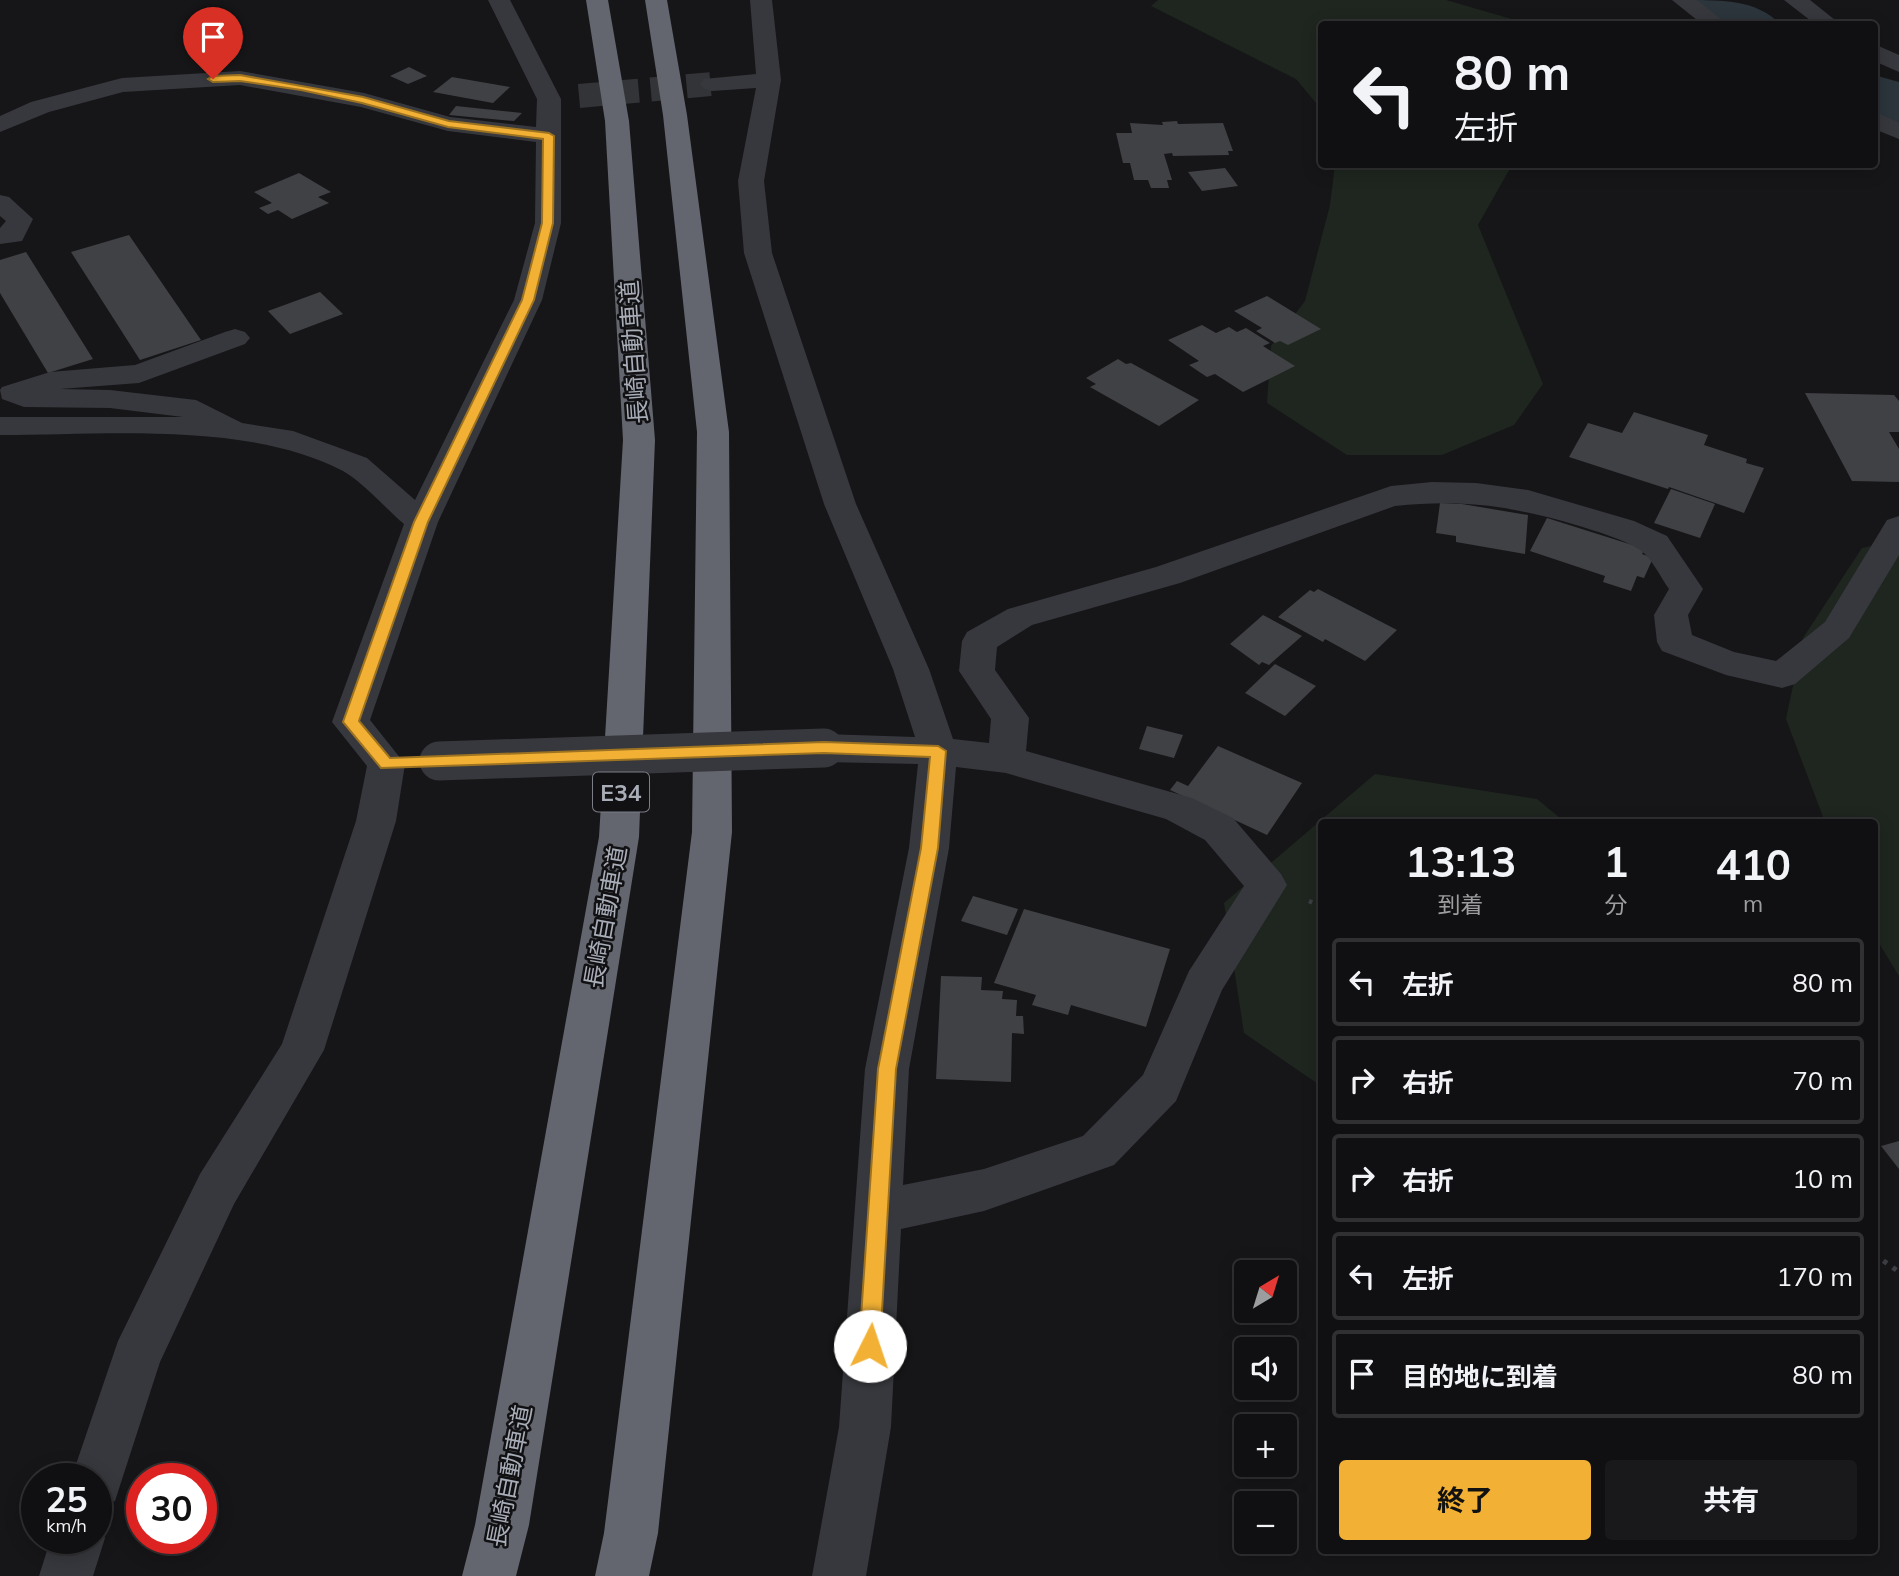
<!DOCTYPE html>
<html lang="ja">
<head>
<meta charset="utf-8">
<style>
  :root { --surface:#101012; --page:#19191b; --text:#f1f3f6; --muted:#9c9d9f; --line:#303032; --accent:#f2b134 }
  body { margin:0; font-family:Mulish,"Noto Sans JP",sans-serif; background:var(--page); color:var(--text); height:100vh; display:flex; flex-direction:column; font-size:26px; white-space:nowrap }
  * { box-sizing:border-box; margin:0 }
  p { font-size:23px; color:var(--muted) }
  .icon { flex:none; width:38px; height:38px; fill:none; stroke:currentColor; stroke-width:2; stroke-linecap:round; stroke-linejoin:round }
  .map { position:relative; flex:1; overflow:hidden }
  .panel { position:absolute; left:1318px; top:819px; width:560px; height:735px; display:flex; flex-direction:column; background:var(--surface); border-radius:7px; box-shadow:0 4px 18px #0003,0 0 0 2px var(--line) }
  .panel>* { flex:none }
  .banner { position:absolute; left:1318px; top:21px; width:560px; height:147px; border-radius:7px; box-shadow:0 4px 18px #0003,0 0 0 2px var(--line); background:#101012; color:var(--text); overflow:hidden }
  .needle { width:46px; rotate:38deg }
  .fabs { position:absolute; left:1234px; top:1260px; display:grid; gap:14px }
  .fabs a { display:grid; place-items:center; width:63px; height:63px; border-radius:7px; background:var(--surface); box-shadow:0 4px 18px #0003,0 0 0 2px var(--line); font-size:35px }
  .speed { position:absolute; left:21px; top:1463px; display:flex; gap:14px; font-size:35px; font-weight:700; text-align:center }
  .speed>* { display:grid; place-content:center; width:91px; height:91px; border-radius:50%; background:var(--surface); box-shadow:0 4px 18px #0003,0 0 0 2px var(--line); line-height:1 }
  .speed small { font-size:18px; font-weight:400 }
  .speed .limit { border:10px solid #d22; background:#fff; color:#111 }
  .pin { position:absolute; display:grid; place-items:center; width:60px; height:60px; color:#fff; margin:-72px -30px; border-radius:50% 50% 50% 0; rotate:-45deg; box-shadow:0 0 7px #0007 }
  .pin .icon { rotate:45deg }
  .me { position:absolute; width:77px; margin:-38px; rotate:4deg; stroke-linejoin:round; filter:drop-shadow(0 0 5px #0008) }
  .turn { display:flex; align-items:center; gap:24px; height:147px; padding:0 21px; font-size:32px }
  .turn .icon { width:91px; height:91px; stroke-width:2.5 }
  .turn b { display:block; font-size:49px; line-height:60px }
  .eta { display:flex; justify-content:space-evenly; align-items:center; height:119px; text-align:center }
  .eta b { font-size:42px; font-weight:700; line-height:49px }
  .action { display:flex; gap:14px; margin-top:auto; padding:14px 21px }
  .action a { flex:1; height:80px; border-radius:7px; background:var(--accent); color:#111; font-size:28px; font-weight:700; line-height:80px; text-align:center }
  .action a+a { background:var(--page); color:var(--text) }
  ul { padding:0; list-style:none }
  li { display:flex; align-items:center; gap:21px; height:88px; margin:0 14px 10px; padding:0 7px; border:4px solid var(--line); border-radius:7px }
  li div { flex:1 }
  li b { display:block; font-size:26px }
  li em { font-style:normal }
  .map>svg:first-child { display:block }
</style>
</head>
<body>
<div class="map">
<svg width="1899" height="1576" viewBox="0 0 1899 1576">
  <rect width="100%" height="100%" fill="#161618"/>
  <g fill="#1e261f">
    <polygon points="1158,0 1446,0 1529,24 1321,24 1321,109 1296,79 1151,6"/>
    <polygon points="1335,165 1512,165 1478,225 1543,384 1514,425 1442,455 1347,455 1267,403 1271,346 1305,301 1330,205"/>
    <polygon points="1899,540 1899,976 1874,935 1874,822 1825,822 1786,719 1803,638 1862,548"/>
    <polygon points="1375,774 1537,799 1565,822 1321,822 1321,1086 1244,1033 1224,903"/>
  </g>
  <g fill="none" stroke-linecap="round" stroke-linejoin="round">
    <g fill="#2c353c" fill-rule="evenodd">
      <path d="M1688,0C1723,0 1757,0 1780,24C1746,27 1709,31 1688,0Z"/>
      <polygon points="1874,75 1899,82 1899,122 1874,115"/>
    </g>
  </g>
  <g fill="#404145">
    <polygon points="409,67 427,76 408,84 390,76"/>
    <polygon points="452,77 510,87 493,103 433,92"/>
    <polygon points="456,106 522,113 514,121 449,115"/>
    <polygon points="1177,121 1178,124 1223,123 1233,151 1228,151 1229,155 1173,156 1172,153 1164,154 1172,180 1167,180 1169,188 1151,188 1148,180 1134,180 1130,163 1123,163 1116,133 1132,133 1130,123 1163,125 1162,122"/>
    <polygon points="1225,168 1238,186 1202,191 1188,172"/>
    <polygon points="299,173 331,192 318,197 329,203 292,219 278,210 268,214 259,208 272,203 254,192"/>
    <polygon points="129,235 201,340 140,360 71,252"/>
    <polygon points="26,252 93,359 48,373 0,293 0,260"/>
    <polygon points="320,292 343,314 290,334 268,311"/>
    <polygon points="1267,296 1321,329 1288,345 1280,341 1275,343 1256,331 1262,328 1234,311"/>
    <polygon points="1202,325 1216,333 1229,327 1237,332 1246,328 1270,343 1263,346 1295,366 1243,392 1215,374 1207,377 1189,365 1199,361 1168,340"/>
    <polygon points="1118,359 1126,364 1131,363 1199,400 1159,426 1090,387 1096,384 1086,378"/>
    <polygon points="1805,393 1894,395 1899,401 1899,432 1889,432 1899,449 1899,482 1852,481"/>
    <polygon points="1634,412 1708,435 1704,445 1747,459 1746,463 1764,468 1744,513 1669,487 1668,489 1569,457 1588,423 1622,433"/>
    <polygon points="1671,489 1715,504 1700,538 1654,523"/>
    <polygon points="1440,503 1462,504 1528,515 1525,554 1456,542 1456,536 1436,533"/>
    <polygon points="1547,518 1645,549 1642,554 1653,558 1644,578 1637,576 1631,591 1603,582 1605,576 1530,551"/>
    <polygon points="1318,589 1397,630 1365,661 1325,639 1323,642 1278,617 1310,590 1314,592"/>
    <polygon points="1263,615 1302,636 1269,665 1262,662 1259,665 1230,644"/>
    <polygon points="1275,664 1316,686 1285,716 1245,693"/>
    <polygon points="1147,726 1183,735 1174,758 1139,749"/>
    <polygon points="1218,746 1302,783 1267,835 1170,790 1177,781 1188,786"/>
    <polygon points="973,896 1018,909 1007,935 961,921"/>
    <polygon points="1024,909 1170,949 1146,1027 1071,1005 1068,1015 1032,1005 1036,995 994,983"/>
    <polygon points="941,976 982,977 981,990 1003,991 1002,999 1017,1000 1016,1016 1023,1016 1024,1034 1012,1033 1011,1082 936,1079"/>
    <polygon points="1899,1141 1899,1169 1881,1146"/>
  </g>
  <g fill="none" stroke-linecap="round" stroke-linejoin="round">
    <polyline stroke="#333438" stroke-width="24" stroke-dasharray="24 12" stroke-linecap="butt" points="579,96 712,84"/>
    <polyline stroke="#3d3f44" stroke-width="4.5" stroke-dasharray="3.5 5" stroke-linecap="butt" points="1309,901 1321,906"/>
    <polyline stroke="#3d3f44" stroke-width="5" stroke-dasharray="4.5 7" stroke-linecap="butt" points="1874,1254 1899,1272"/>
    <g fill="#37383d" fill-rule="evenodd">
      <path d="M488,0H510L561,99V223L542,300L438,522L370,720L405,764L396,821L324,1050L234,1204L160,1362L115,1501L96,1508V1479H71L118,1341L200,1174L282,1044L356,821L367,766L332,722L404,524C386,509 363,482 343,471C248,421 105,435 0,435V417H183L110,408L24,407L2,399L0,390L2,387L50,372L135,365L225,332L235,329L245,332L250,338L245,344L139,383L60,389L110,390L196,400L242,423L293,431L367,458L415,500L514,300L535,223L536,142L448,131L361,107L240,85L123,92L49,112L0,132V116L31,102L122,78L240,71L364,93L450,117L536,127L537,99Z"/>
      <path d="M750,0H772L781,80L764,181L772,253L856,504L929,669L953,739L989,743L991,719L959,671L962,641L967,632L1008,609L1156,567L1391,486L1432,482L1476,483L1528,490L1634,521L1667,536L1703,589L1688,615L1692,635L1734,652L1776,661L1825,622L1887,520L1899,516V555L1849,638L1795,684L1782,688L1726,675L1662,651L1657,642L1654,615L1669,589C1661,578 1652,558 1640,550C1621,538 1598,532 1576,525C1511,506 1463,499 1395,506L1180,583L1032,625L997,647L995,670L1029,718L1026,751L1192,798L1233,818L1281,874L1287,885L1222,990L1176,1101L1114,1165L984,1211L901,1229L891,1427L866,1576H812L839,1427L865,1069L909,848L918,764L824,762L811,758L805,748L811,738L824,734L915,737L893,669L824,504L744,253L738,181L756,88L712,91L704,89L700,84L704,79L756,74ZM956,767L1006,773L1166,819L1205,840L1244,886L1189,971L1143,1075L1083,1136L984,1169L903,1185L909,1069L949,848Z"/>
      <polygon points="1672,0 1697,0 1727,24 1702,24"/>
      <polygon points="1784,0 1810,0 1840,24 1815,24"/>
      <polygon points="1874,44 1899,55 1899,72 1874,61"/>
      <polygon points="1874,112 1899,122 1899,139 1874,129"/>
      <polygon points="0,195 9,197 33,219 22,241 0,244 0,228 6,221 0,216"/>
      <polygon points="96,1519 105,1538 93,1576 39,1576 51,1538 96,1538"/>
    </g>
    <g fill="#63666e" fill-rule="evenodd">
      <polygon points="586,0 608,0 629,121 655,440 639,837 529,1525 516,1576 462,1576 475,1525 599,837 623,440 605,121"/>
      <polygon points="645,0 667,0 687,115 729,432 732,832 658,1533 649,1576 595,1576 604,1533 692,832 697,432 663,115"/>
    </g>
    <polyline stroke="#37383d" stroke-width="39" points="439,761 824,748"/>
  </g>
  <polygon fill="#f2b134" stroke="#9d7322" stroke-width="2" points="240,75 363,97 449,121 549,133 554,136 553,223 534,300 428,522 359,721 390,758 824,742 938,746 946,751 938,848 896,1069 880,1346 877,1354 870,1356 862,1354 859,1346 878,1069 921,848 930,757 824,753 381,768 343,722 414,522 522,300 542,223 543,139 448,127 362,103 301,90 240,81 213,82 208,79 213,76"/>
  <g text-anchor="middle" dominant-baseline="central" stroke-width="5" stroke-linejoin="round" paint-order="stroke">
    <rect fill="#111113" stroke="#7b7e86" stroke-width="2" x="593" y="772.5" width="56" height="39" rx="5"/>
    <g font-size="23" font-weight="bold" fill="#a8adb8">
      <text x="621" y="792">E34</text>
    </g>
    <g font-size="24" fill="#a8adb8" stroke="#111113">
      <text transform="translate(633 352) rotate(-94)">長崎自動車道</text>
      <text transform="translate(605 917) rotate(-80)">長崎自動車道</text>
      <text transform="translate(509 1476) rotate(-79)">長崎自動車道</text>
    </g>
  </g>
</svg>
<div class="fabs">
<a><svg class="needle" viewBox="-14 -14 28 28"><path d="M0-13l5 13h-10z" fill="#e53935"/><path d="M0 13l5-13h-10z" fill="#9c9d9f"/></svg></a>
<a><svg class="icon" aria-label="sound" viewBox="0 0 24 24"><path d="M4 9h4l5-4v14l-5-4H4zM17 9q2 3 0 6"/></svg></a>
<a>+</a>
<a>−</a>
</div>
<div class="speed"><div>25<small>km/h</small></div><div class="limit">30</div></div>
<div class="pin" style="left:213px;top:79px;background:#d93025"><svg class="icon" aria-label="arrive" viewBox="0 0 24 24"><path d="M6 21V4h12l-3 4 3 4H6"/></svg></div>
<svg class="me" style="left:870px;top:1346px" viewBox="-20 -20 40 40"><circle r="19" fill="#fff"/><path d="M0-13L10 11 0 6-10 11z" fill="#f2b134"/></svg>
<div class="banner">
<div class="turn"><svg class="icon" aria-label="left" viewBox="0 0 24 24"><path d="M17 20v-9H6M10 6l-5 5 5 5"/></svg><div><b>80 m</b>左折</div></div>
</div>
<section class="panel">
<div class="eta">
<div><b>13:13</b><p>到着</p></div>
<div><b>1</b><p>分</p></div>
<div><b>410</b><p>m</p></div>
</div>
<ul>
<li><svg class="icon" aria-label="left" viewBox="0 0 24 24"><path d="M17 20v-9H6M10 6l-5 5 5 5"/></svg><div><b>左折</b></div><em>80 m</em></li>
<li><svg class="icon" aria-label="right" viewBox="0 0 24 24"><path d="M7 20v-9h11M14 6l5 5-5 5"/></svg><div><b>右折</b></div><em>70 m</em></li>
<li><svg class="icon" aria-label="right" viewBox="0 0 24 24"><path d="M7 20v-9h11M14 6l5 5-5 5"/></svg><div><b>右折</b></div><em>10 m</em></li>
<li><svg class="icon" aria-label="left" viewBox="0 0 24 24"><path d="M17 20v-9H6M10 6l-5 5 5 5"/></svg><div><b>左折</b></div><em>170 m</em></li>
<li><svg class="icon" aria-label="arrive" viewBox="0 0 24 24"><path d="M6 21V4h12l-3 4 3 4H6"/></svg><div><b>目的地に到着</b></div><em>80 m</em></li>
</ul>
<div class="action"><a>終了</a><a>共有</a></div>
</section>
</div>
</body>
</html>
